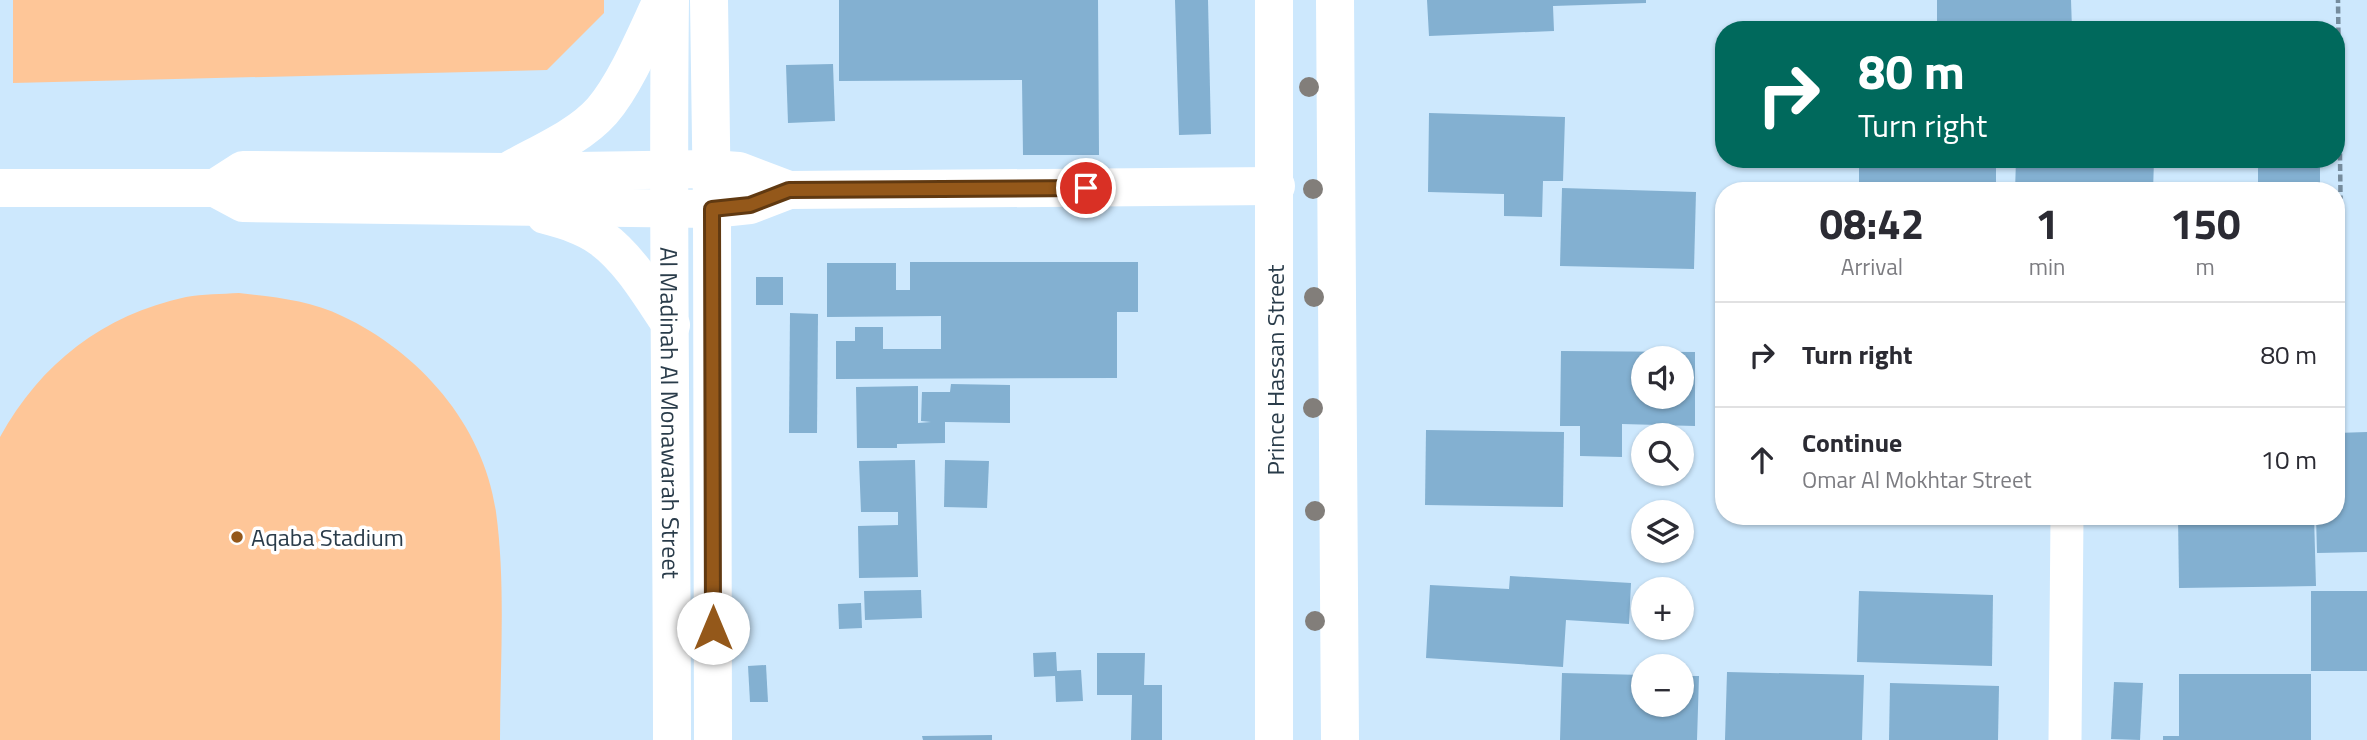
<!DOCTYPE html>
<html lang="en">
<head>
<meta charset="utf-8">
<style>
  :root { --surface:#fff; --page:#f7f7f7; --text:#2b2b33; --muted:#7c7c81; --line:#e1e1e2 }
  body { margin:0; font-family:"Titillium Web",sans-serif; background:var(--page); color:var(--text); height:100vh; display:flex; flex-direction:column; font-size:26px; white-space:nowrap }
  * { box-sizing:border-box; margin:0 }
  p { font-size:23px; color:var(--muted) }
  .icon { flex:none; width:38px; height:38px; fill:none; stroke:currentColor; stroke-width:2; stroke-linecap:round; stroke-linejoin:round }
  .map { position:relative; flex:1; overflow:hidden }
  .drawer { position:absolute; left:1715px; top:182px; width:630px; height:343px; display:flex; flex-direction:column; background:var(--surface); border-radius:28px; box-shadow:0 2px 5px #0004 }
  .drawer>* { flex:none }
  .hud { position:absolute; left:1715px; top:21px; width:630px; height:147px; border-radius:28px; box-shadow:0 2px 5px #0004; background:#00695c; color:#fff; overflow:hidden }
  .buttons { position:absolute; left:1631px; top:346px; display:grid; gap:14px }
  .buttons a { display:grid; place-items:center; width:63px; height:63px; border-radius:50%; background:var(--surface); box-shadow:0 2px 5px #0004; font-size:35px }
  .pin { position:absolute; display:grid; place-items:center; width:60px; height:60px; color:#fff; margin:-30px; border:4px solid #fff; border-radius:50%; box-shadow:0 2px 7px #0007 }
  .me { position:absolute; width:77px; margin:-38px; rotate:0deg; stroke-linejoin:round; filter:drop-shadow(0 0 5px #0008) }
  .turn { display:flex; align-items:center; gap:24px; height:147px; padding:0 28px; font-size:32px }
  .turn .icon { width:91px; height:91px; stroke-width:2.5 }
  .turn b { display:block; font-size:49px; line-height:60px }
  .eta { display:flex; justify-content:space-evenly; align-items:center; height:119px; text-align:center }
  .eta b { font-size:42px; font-weight:700; line-height:49px }
  ul { padding:0; list-style:none }
  li { display:flex; align-items:center; gap:21px; height:105px; padding:0 28px; border-top:2px solid var(--line) }
  li div { flex:1 }
  li b { display:block; font-size:26px }
  li em { font-style:normal }
  .map>svg:first-child { display:block }
</style>
</head>
<body>
<div class="map">
<svg width="2367" height="740" viewBox="0 0 2367 740">
  <rect width="100%" height="100%" fill="#cde8fd"/>
  <g fill="#fec698">
    <polygon points="13,0 604,0 604,13 547,70 13,83"/>
    <path d="M239,293C274,297 310,300 342,316C419,352 484,425 496,512C506,585 500,666 500,740H0V437C41,363 103,315 186,297C203,294 222,294 239,293Z"/>
  </g>
  <g fill="#83b0d1" fill-rule="evenodd">
    <polygon points="839,0 1098,0 1099,155 1023,155 1022,80 839,81"/>
    <polygon points="1175,0 1208,0 1211,134 1179,135"/>
    <polygon points="1427,0 1646,0 1646,3 1553,6 1554,31 1429,36"/>
    <polygon points="1937,0 2071,0 2072,29 1937,30"/>
    <polygon points="833,64 835,121 788,123 786,65"/>
    <polygon points="1429,113 1565,117 1563,181 1543,181 1542,217 1504,216 1504,194 1428,192"/>
    <rect x="1859" y="159" width="137" height="32"/>
    <polygon points="2016,159 2154,159 2153,191 2015,191"/>
    <polygon points="2258,159 2320,159 2320,191 2178,191 2178,187 2258,188"/>
    <polygon points="1562,188 1696,192 1694,269 1560,266"/>
    <polygon points="910,262 1138,262 1138,312 1117,312 1117,378 836,379 836,341 855,341 855,327 883,327 883,349 941,349 941,316 827,317 827,263 896,263 896,290 910,290"/>
    <rect x="756" y="277" width="27" height="28"/>
    <polygon points="790,313 818,314 817,433 789,433"/>
    <path d="M1561,351L1695,352V426L1622,424V457L1580,456V426H1560ZM1643,359H1682V397H1643Z"/>
    <polygon points="951,384 1010,385 1010,423 945,422 945,443 897,444 897,448 857,448 856,387 918,386 918,423 931,422 921,421 922,392 950,392"/>
    <polygon points="1426,430 1564,432 1563,507 1425,505"/>
    <polygon points="2367,432 2367,552 2317,553 2316,516 2336,516 2336,433"/>
    <polygon points="915,460 918,577 859,578 858,526 898,525 898,512 861,512 859,461"/>
    <polygon points="945,460 989,461 987,508 944,507"/>
    <polygon points="2178,516 2314,516 2316,586 2179,588"/>
    <polygon points="1510,576 1631,583 1629,624 1566,620 1563,667 1426,658 1430,585 1509,589"/>
    <polygon points="921,590 922,618 865,620 864,591"/>
    <polygon points="1859,591 1993,595 1992,666 1857,662"/>
    <rect x="2311" y="591" width="56" height="80"/>
    <polygon points="861,603 862,628 839,629 838,604"/>
    <polygon points="1056,652 1057,671 1081,670 1083,701 1056,702 1055,676 1034,677 1033,653"/>
    <polygon points="1097,653 1145,653 1144,685 1162,685 1162,740 1131,740 1132,695 1097,695"/>
    <polygon points="766,665 768,702 750,702 748,666"/>
    <polygon points="1727,672 1864,675 1862,740 1725,740"/>
    <polygon points="1562,673 1643,675 1643,705 1682,705 1682,676 1699,676 1697,740 1560,740"/>
    <polygon points="2179,674 2311,674 2311,740 2163,740 2163,736 2179,736"/>
    <polygon points="2114,682 2143,683 2140,740 2111,739"/>
    <polygon points="1890,683 1999,686 1998,740 1889,740"/>
    <polygon points="992,735 992,740 923,740 922,736"/>
  </g>
  <g fill="none" stroke-linecap="round" stroke-linejoin="round">
    <polyline stroke="#768c9d" stroke-width="4.5" stroke-dasharray="7 3.5" stroke-linecap="butt" points="2336,312 2342,312 2338,0"/>
    <polyline stroke="#fff" stroke-width="33" points="2065,740 2067,516"/>
    <g stroke="#fff" stroke-width="38">
      <path id="s1" d="M670,0C667,247 672,493 672,740"/>
      <polyline points="709,0 712,209 713,740"/>
      <path d="M510,170C540,153 579,137 602,111C626,83 646,34 662,0"/>
      <polyline points="0,188 215,188 243,203 712,209 750,205 789,190 1276,186"/>
      <polyline points="215,188 243,170 507,172 711,169 739,171 789,190"/>
      <path d="M545,215C564,220 585,226 601,238C631,260 651,296 671,325"/>
    </g>
    <g stroke="#fff" stroke-width="38">
      <polyline points="1274,0 1274,740"/>
      <polyline points="1335,0 1340,740"/>
    </g>
  </g>
  <g fill="#827e7a">
    <circle cx="1309" cy="87" r="10"/>
    <circle cx="1313" cy="189" r="10"/>
    <circle cx="1314" cy="297" r="10"/>
    <circle cx="1313" cy="408" r="10"/>
    <circle cx="1315" cy="511" r="10"/>
    <circle cx="1315" cy="621" r="10"/>
  </g>
  <g fill="none" stroke-linecap="round" stroke-linejoin="round">
    <g stroke="#603911" stroke-width="18">
      <polyline id="route" points="713,628 712,209 750,205 789,190 1086,188"/>
    </g>
    <use href="#route" stroke="#94581a" stroke-width="12"/>
  </g>
  <circle fill="#94581a" stroke="#fff" stroke-width="2.5" cx="237" cy="537" r="7"/>
  <g text-anchor="middle" dominant-baseline="central" stroke-width="7" stroke-linejoin="round" paint-order="stroke">
    <g font-size="24" fill="#2a3c4a" stroke="#fff">
      <text transform="translate(1275 370) rotate(-90)">Prince Hassan Street</text>
      <text stroke="none"><textPath href="#s1" startOffset="413">Al Madinah Al Monawarah Street</textPath></text>
    </g>
    <g font-size="24" fill="#2a3c4a" stroke="#fff" text-anchor="start">
      <text x="251" y="537">Aqaba Stadium</text>
    </g>
  </g>
</svg>
<div class="buttons">
<a><svg class="icon" aria-label="sound" viewBox="0 0 24 24"><path d="M4 9h4l5-4v14l-5-4H4zM17 9q2 3 0 6"/></svg></a>
<a><svg class="icon" aria-label="search" viewBox="0 0 24 24"><circle cx="10" cy="10" r="6"/><path d="M15 15l6 6"/></svg></a>
<a><svg class="icon" aria-label="layers" viewBox="0 0 24 24"><path d="M12 4l9 5-9 5-9-5zM3 14l9 5 9-5"/></svg></a>
<a>+</a>
<a>−</a>
</div>
<div class="pin" style="left:1086px;top:188px;background:#d93025"><svg class="icon" aria-label="arrive" viewBox="0 0 24 24"><path d="M6 21V4h12l-3 4 3 4H6"/></svg></div>
<svg class="me" style="left:713px;top:628px" viewBox="-20 -20 40 40"><circle r="19" fill="#fff"/><path d="M0-13L10 11 0 6-10 11z" fill="#94581a"/></svg>
<div class="hud">
<div class="turn"><svg class="icon" aria-label="right" viewBox="0 0 24 24"><path d="M7 20v-9h11M14 6l5 5-5 5"/></svg><div><b>80 m</b>Turn right</div></div>
</div>
<section class="drawer">
<div class="eta">
<div><b>08:42</b><p>Arrival</p></div>
<div><b>1</b><p>min</p></div>
<div><b>150</b><p>m</p></div>
</div>
<ul>
<li><svg class="icon" aria-label="right" viewBox="0 0 24 24"><path d="M7 20v-9h11M14 6l5 5-5 5"/></svg><div><b>Turn right</b></div><em>80 m</em></li>
<li><svg class="icon" aria-label="ahead" viewBox="0 0 24 24"><path d="M12 20V5M6 11l6-6 6 6"/></svg><div><b>Continue</b><p>Omar Al Mokhtar Street</p></div><em>10 m</em></li>
</ul>
</section>
</div>
</body>
</html>
